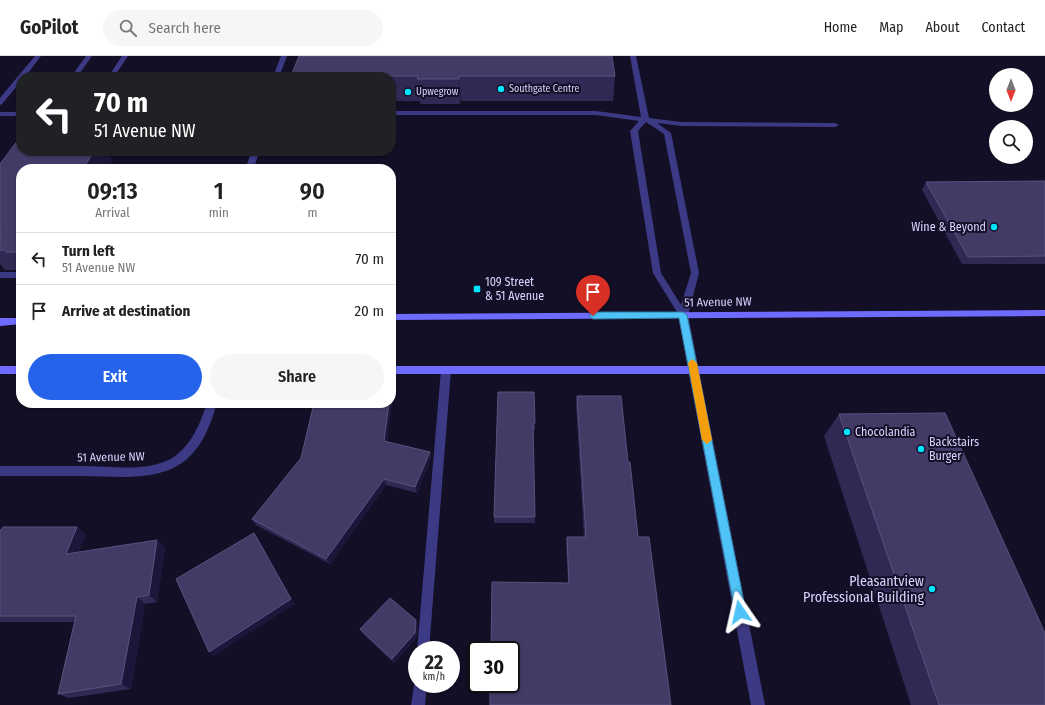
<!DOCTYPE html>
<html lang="en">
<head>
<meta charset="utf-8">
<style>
  :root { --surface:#fff; --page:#f6f6f6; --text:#222; --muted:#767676; --line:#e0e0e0; --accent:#2563eb }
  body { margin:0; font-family:"Fira Sans Condensed",sans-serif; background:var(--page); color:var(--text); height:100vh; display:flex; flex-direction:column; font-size:15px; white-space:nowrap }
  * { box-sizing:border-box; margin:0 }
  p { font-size:13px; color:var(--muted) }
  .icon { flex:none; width:22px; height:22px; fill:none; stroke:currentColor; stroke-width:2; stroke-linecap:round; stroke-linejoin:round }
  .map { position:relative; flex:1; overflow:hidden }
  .side { position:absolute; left:16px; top:108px; width:380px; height:244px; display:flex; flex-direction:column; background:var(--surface); border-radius:16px; box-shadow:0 1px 3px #0004 }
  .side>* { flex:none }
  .hud { position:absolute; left:16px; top:16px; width:380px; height:84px; border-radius:16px; box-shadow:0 1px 3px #0004; background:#202124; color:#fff; overflow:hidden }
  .needle { width:26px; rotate:180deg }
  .fabs { position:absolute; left:989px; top:12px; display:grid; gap:8px }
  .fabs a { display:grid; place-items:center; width:44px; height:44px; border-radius:50%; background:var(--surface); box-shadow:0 1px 3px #0004; font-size:20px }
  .speed { position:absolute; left:408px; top:585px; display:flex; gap:8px; font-size:20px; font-weight:700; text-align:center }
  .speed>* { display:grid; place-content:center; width:52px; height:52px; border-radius:50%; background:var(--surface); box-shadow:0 1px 3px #0004; line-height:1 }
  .speed small { font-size:10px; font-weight:400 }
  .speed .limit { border:2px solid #111; border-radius:6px; background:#fff; color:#111 }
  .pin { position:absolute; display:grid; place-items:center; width:34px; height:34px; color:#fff; margin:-41px -17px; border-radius:50% 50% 50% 0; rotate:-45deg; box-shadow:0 0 4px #0007 }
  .pin .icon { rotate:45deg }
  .me { position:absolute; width:44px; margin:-22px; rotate:349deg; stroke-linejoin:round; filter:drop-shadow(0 0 3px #0008) }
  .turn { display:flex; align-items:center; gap:14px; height:84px; padding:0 12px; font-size:18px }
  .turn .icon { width:52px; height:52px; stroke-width:2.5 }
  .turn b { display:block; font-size:28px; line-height:34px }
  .eta { display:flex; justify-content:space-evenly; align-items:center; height:68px; text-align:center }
  .eta b { font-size:24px; font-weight:600; line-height:28px }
  .primary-button { display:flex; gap:8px; margin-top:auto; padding:8px 12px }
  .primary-button a { flex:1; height:46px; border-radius:24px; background:var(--accent); color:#fff; font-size:16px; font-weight:600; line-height:46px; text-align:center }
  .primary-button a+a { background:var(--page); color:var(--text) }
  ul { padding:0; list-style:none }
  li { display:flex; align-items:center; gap:12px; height:52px; padding:0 12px; border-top:1px solid var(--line) }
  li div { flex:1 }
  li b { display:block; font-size:15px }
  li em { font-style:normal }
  header { display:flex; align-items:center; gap:24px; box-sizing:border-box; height:56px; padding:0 20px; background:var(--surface); border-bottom:1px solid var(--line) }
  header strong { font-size:19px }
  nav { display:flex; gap:22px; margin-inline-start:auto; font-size:14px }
  .search { width:280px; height:36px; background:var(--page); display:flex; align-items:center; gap:10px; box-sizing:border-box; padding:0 14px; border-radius:22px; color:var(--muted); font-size:15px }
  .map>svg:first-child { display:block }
</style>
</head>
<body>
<header>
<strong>GoPilot</strong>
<div class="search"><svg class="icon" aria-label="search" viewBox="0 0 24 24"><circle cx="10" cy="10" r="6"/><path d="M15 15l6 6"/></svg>Search here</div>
<nav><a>Home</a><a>Map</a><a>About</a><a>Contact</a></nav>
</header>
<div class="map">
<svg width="1045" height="649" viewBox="0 0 1045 649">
  <rect width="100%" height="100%" fill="#130f26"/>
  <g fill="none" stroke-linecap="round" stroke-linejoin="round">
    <g fill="#3d3a85" fill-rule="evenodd">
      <polygon points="86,0 92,0 77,21 71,21"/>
      <polygon points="122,0 128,0 114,21 108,21"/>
      <polygon points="281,0 287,0 279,21 273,21"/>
      <path d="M630,0H636L649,62L681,66L835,67L839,69L835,71L681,70L657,67L671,77L699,217L688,259L683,262L680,261L653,217L630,75L639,65L596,59H391V55H596L641,61ZM646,66L664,78L691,217L681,249L661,217L638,75Z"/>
      <rect x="0" y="56" width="21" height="4"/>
      <polygon points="252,95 260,95 253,113 245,113"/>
      <rect x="0" y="216" width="21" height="6"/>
      <polygon points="446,310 449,311 451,314 429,594 417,595 441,314 443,311"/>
      <polygon points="415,623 417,623 417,628 427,628 425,649 411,649"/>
    </g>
    <g fill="#3d3a85" fill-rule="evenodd">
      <polygon points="35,0 41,0 25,21 21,21 21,25 2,48 0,49 0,42"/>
      <polygon points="683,256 688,259 765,649 751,649 678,259"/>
      <path d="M207,347H217C211,367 204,388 187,403C159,427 116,420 82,420C55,420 27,420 0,420V410C28,410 55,410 83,410C112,410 148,417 174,401C192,388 200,368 207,347Z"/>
    </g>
    <g fill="#6f6bff" fill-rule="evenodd">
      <polygon points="1045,254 1045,260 391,264 391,258"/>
      <polygon points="0,262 21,262 21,268 0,270"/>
      <rect x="0" y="310" width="21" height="8"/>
      <rect x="391" y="310" width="654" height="8"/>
    </g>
  </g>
  <g fill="#312854">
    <polygon points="291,20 615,20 613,45 461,45 460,48 420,48 420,45 391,45 391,21 292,21"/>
    <polygon points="21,95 108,95 107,96 112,105 21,113 21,214 5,214 0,208 0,108"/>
    <polygon points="1045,125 1045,208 962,208 922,134 926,126"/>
    <polygon points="498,336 535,367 535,374 533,374 535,467 494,467 494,461"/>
    <polygon points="391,340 392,346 387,386 430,396 431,403 417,437 386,429 330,508 256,469 252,463 391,347"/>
    <polygon points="577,340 628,406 638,481 671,649 568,527 566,487 567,481 584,481 576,348"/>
    <polygon points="839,358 1045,649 911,649 824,380"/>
    <polygon points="77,471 86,479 79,496 165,491 157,546 145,548 131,633 69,642 58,638 74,566 0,566 0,474"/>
    <polygon points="418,569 417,581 394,607 363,578 360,573"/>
  </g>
  <g fill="#1d163a">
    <polygon points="459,20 461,45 460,48 459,23"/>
    <polygon points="94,95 108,95 107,96 112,105 107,113 83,113"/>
    <polygon points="21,189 21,202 17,196"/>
    <polygon points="391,340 392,346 386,392 384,385 389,347 391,347"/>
    <polygon points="430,396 431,403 417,437 415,431"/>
    <polygon points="384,423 386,429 330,508 326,503"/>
    <polygon points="77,471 86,479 75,506 66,498"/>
    <polygon points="254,477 259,483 295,548 214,600 209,596"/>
    <polygon points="157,484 165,491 157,546 149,539"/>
    <polygon points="137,541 145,548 131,633 121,628"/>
    <polygon points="416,564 418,569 417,581 394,607 392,603"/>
  </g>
  <g fill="#433a66" stroke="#5a527e">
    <polygon points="299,0 612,0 615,20 459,20 459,23 417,23 418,20 291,20"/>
    <polygon points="21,80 21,95 94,95 83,113 21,113 21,189 17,196 6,196 5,194 0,194 0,178 1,176 0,176 0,108"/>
    <polygon points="1045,125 1045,200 968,201 926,126"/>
    <polygon points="498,336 534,336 535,367 533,367 535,461 494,461"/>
    <polygon points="577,340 621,340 628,406 630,406 638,481 649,481 671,649 490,649 490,628 511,628 511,594 491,594 492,526 569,527 567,481 586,481"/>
    <polygon points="314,347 389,347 384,385 430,396 415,431 384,423 326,503 252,463 301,402"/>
    <polygon points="945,357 1045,577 1045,649 939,649 839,358"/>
    <polygon points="3,471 77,471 66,498 157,484 149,539 137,541 121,628 58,638 76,560 0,560 0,474 1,474"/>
    <polygon points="254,477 291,543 209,596 176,523"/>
    <polygon points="390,542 416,564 415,577 392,603 360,573"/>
  </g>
  <polygon fill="#4fc3f7" stroke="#337fa1" points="593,256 683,256 687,259 746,556 745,560 740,562 736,560 735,556 679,262 593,263 589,260"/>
  <polygon fill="#f59e0b" points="692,303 697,307 712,384 707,388 702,384 688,307"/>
  <g fill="#00e5ff" stroke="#130f26" stroke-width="1.5">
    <circle cx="501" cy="33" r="4"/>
    <circle cx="408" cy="36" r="4"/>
    <circle cx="994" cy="171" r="4"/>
    <rect x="473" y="229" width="8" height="8" rx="2"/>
    <circle cx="847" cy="376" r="4"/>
    <circle cx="921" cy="393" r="4"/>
    <circle cx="932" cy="533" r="4"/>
  </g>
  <g text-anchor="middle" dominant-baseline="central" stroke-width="4" stroke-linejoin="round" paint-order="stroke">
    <g font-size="10" fill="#d9d4ff" stroke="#130f26" text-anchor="start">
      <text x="509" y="33">Southgate Centre</text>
      <text x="416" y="36">Upwegrow</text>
    </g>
    <g font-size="12" fill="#d9d4ff" stroke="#130f26" text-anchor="start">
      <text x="986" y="171" text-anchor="end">Wine &amp; Beyond</text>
      <text x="485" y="226">109 Street<tspan x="485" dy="14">&amp; 51 Avenue</tspan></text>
      <text x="855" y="376">Chocolandia</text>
      <text x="929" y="386">Backstairs<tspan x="929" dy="14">Burger</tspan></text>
    </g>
    <g font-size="12" fill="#d9d4ff" stroke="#130f26">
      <text transform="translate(718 246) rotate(-1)">51 Avenue NW</text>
      <text transform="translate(111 401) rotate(-1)">51 Avenue NW</text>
    </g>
    <g font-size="14" fill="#d9d4ff" stroke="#130f26" text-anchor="end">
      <text x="924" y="525">Pleasantview<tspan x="924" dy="16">Professional Building</tspan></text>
    </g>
  </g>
</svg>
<div class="fabs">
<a><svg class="needle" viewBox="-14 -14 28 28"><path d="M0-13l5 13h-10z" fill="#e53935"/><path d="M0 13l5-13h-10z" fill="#767676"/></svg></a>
<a><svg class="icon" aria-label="search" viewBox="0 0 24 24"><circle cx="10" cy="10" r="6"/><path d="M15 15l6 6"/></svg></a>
</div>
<div class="speed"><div>22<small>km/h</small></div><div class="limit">30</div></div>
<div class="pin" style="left:593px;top:260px;background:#d93025"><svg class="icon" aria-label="arrive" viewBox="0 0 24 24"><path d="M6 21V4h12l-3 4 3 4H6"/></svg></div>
<svg class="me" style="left:740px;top:556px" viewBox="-20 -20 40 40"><path d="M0-17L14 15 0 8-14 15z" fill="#4fc3f7" stroke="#fff" stroke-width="4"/></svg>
<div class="hud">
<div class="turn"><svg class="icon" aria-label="left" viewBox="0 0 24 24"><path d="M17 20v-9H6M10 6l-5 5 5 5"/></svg><div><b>70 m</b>51 Avenue NW</div></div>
</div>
<section class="side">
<div class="eta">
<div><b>09:13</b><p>Arrival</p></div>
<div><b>1</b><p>min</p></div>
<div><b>90</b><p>m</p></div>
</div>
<ul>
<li><svg class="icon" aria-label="left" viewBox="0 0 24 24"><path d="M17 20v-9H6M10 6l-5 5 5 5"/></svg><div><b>Turn left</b><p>51 Avenue NW</p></div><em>70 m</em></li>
<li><svg class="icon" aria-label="arrive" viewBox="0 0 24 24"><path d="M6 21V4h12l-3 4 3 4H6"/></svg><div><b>Arrive at destination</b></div><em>20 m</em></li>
</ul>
<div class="primary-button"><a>Exit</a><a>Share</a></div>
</section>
</div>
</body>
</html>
